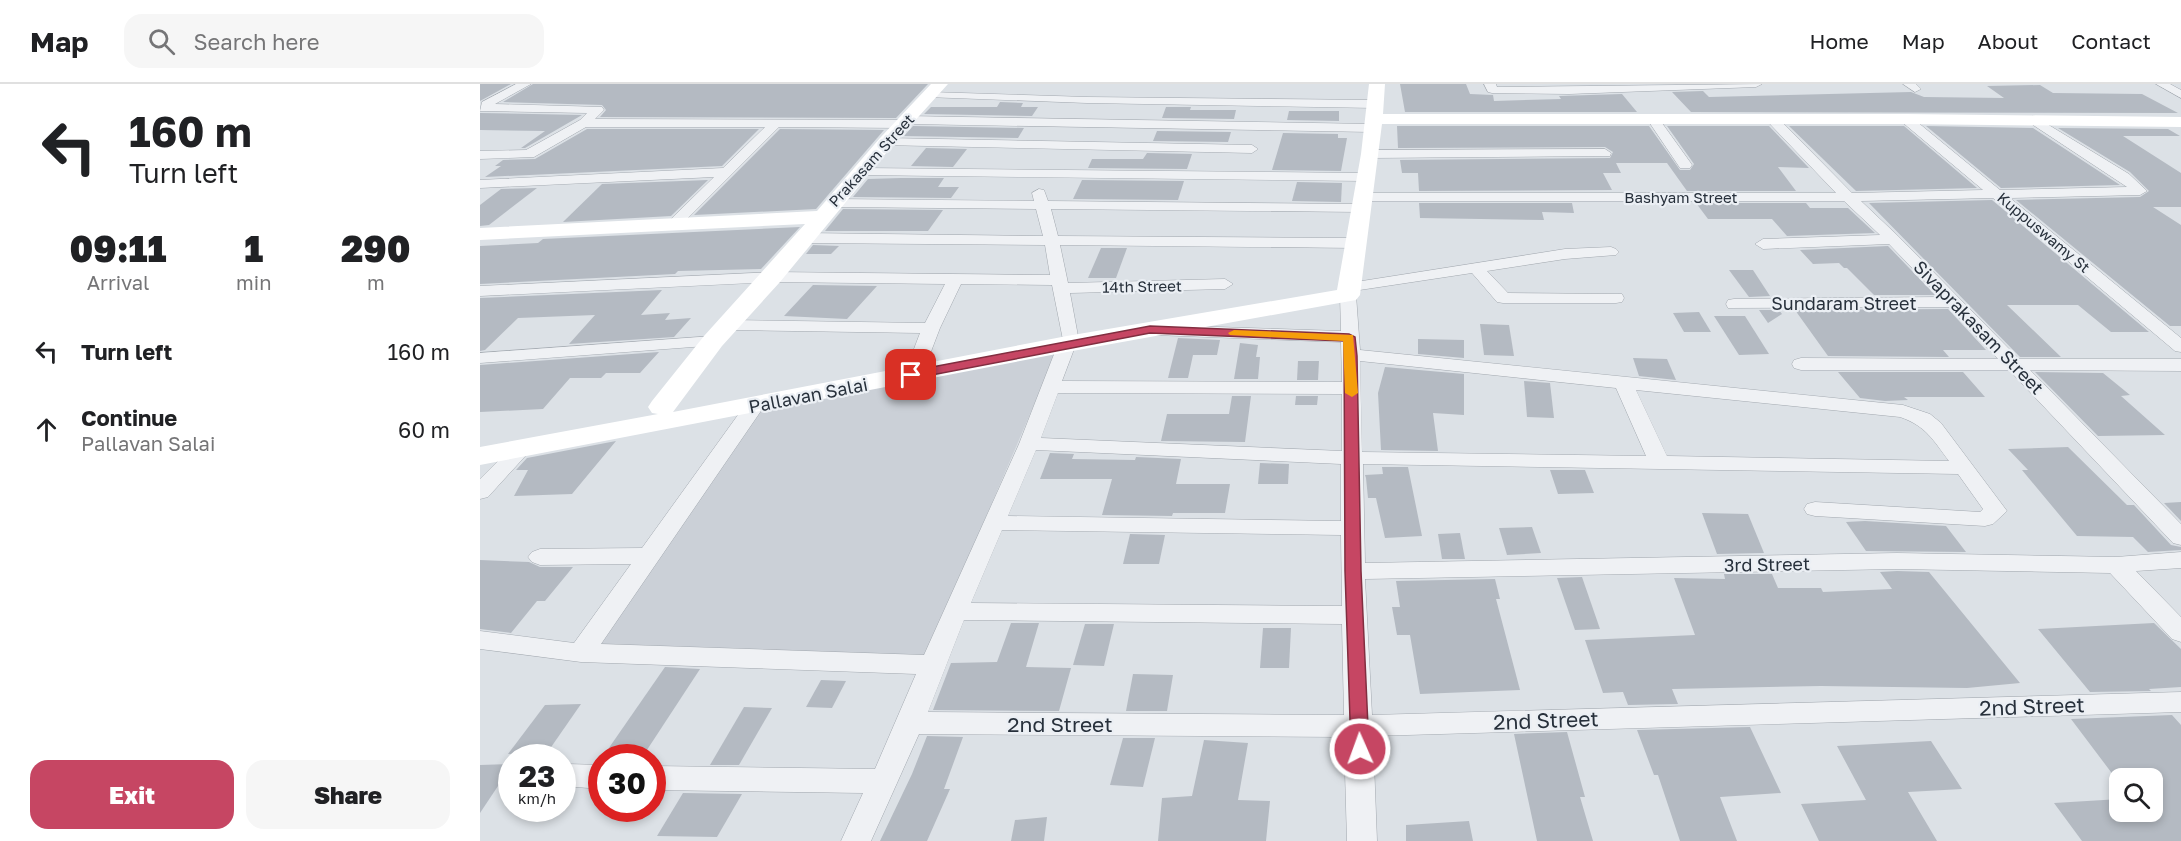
<!DOCTYPE html>
<html lang="en">
<head>
<meta charset="utf-8">
<style>
  :root { --surface:#fff; --page:#f6f6f6; --text:#202124; --muted:#757577; --line:#e0e0e0; --accent:#c64663 }
  body { margin:0; font-family:"Golos Text",sans-serif; background:var(--page); color:var(--text); height:100vh; display:flex; flex-direction:column; font-size:22px; white-space:nowrap }
  * { box-sizing:border-box; margin:0 }
  p { font-size:20px; color:var(--muted) }
  .icon { flex:none; width:33px; height:33px; fill:none; stroke:currentColor; stroke-width:2; stroke-linecap:round; stroke-linejoin:round }
  .map { position:relative; flex:1; overflow:hidden }
  .drawer { display:flex; flex-direction:column; background:var(--surface); width:480px }
  .drawer>* { flex:none }
  .banner { background:#fff; color:var(--text); overflow:hidden }
  .buttons { position:absolute; left:1629px; top:684px; display:grid; gap:12px }
  .buttons a { display:grid; place-items:center; width:54px; height:54px; border-radius:12px; background:var(--surface); box-shadow:0 3px 9px #0003; font-size:30px }
  .speed { position:absolute; left:18px; top:660px; display:flex; gap:12px; font-size:30px; font-weight:700; text-align:center }
  .speed>* { display:grid; place-content:center; width:78px; height:78px; border-radius:50%; background:var(--surface); box-shadow:0 3px 9px #0003; line-height:1 }
  .speed small { font-size:15px; font-weight:400 }
  .speed .limit { border:9px solid #d22; background:#fff; color:#111 }
  .pin { position:absolute; display:grid; place-items:center; width:51px; height:51px; color:#fff; margin:-26px; border-radius:12px; box-shadow:0 3px 9px #0006 }
  .me { position:absolute; width:66px; margin:-33px; rotate:358deg; stroke-linejoin:round; filter:drop-shadow(0 0 4px #0008) }
  .turn { display:flex; align-items:center; gap:21px; height:126px; padding:0 30px; font-size:27px }
  .turn .icon { width:78px; height:78px; stroke-width:2.5 }
  .turn b { display:block; font-size:42px; line-height:51px }
  .eta { display:flex; justify-content:space-evenly; align-items:center; height:102px; text-align:center }
  .eta b { font-size:36px; font-weight:800; line-height:42px }
  .cta { display:flex; gap:12px; margin-top:auto; padding:12px 30px }
  .cta a { flex:1; height:69px; border-radius:18px; background:var(--accent); color:#fff; font-size:24px; font-weight:800; line-height:69px; text-align:center }
  .cta a+a { background:var(--page); color:var(--text) }
  ul { padding:0; list-style:none }
  li { display:flex; align-items:center; gap:18px; height:78px; padding:0 30px }
  li div { flex:1 }
  li b { display:block; font-size:22px }
  li em { font-style:normal }
  header { display:flex; align-items:center; gap:36px; box-sizing:border-box; height:84px; padding:0 30px; background:var(--surface); border-bottom:2px solid var(--line) }
  header strong { font-size:28px }
  nav { display:flex; gap:33px; margin-inline-start:auto; font-size:21px }
  .search { width:420px; height:54px; background:var(--page); display:flex; align-items:center; gap:15px; box-sizing:border-box; padding:0 21px; border-radius:18px; color:var(--muted); font-size:22px }
  main { display:flex; flex:1; min-height:0 }
  .map>svg:first-child { display:block }
</style>
</head>
<body>
<header>
<strong>Map</strong>
<div class="search"><svg class="icon" aria-label="search" viewBox="0 0 24 24"><circle cx="10" cy="10" r="6"/><path d="M15 15l6 6"/></svg>Search here</div>
<nav><a>Home</a><a>Map</a><a>About</a><a>Contact</a></nav>
</header>
<main>
<section class="drawer">
<div class="banner">
<div class="turn"><svg class="icon" aria-label="left" viewBox="0 0 24 24"><path d="M17 20v-9H6M10 6l-5 5 5 5"/></svg><div><b>160 m</b>Turn left</div></div>
</div>
<div class="eta">
<div><b>09:11</b><p>Arrival</p></div>
<div><b>1</b><p>min</p></div>
<div><b>290</b><p>m</p></div>
</div>
<ul>
<li><svg class="icon" aria-label="left" viewBox="0 0 24 24"><path d="M17 20v-9H6M10 6l-5 5 5 5"/></svg><div><b>Turn left</b></div><em>160 m</em></li>
<li><svg class="icon" aria-label="ahead" viewBox="0 0 24 24"><path d="M12 20V5M6 11l6-6 6 6"/></svg><div><b>Continue</b><p>Pallavan Salai</p></div><em>60 m</em></li>
</ul>
<div class="cta"><a>Exit</a><a>Share</a></div>
</section>
<div class="map">
<svg width="1701" height="757" viewBox="0 0 1701 757">
  <rect width="100%" height="100%" fill="#dce1e6"/>
  <polygon fill="#cbd0d7" points="578,265 444,577 100,570 278,325"/>
  <g fill="#b4bac2">
    <polygon points="0,0 31,0 0,17"/>
    <polygon points="53,0 448,0 416,34 120,33 126,26 122,21 23,18"/>
    <polygon points="920,0 986,0 990,10 1013,11 1014,17 1081,15 1079,12 1142,10 1157,28 925,28"/>
    <polygon points="1560,1 1573,9 1662,10 1698,29 1211,28 1192,8 1223,7 1229,13 1431,8 1444,13 1524,14 1507,2"/>
    <polygon points="520,18 543,19 541,23 558,23 552,32 444,30 451,23 517,23"/>
    <polygon points="686,23 711,23 710,26 756,26 754,35 682,34"/>
    <polygon points="809,27 859,27 859,37 807,36"/>
    <polygon points="0,29 102,31 45,64 41,64 65,47 0,46"/>
    <polygon points="433,42 544,44 538,54 424,52"/>
    <polygon points="917,42 1169,42 1200,86 1210,86 1214,80 1187,42 1289,42 1329,84 1298,83 1316,107 1207,107 1187,79 1136,79 1141,89 1123,89 1132,106 939,107 938,89 922,89 920,76 1130,74 1133,68 1125,63 918,64"/>
    <polygon points="1309,42 1424,42 1497,104 1376,107"/>
    <polygon points="1446,42 1553,44 1640,101 1521,104"/>
    <polygon points="1578,44 1688,45 1700,52 1643,52 1701,89 1701,123 1673,123 1701,141 1701,242 1690,242 1536,116 1660,113 1669,107 1650,88"/>
    <polygon points="107,45 279,45 242,82 5,93 21,82 15,82 23,76 55,75"/>
    <polygon points="300,45 404,46 336,125 214,131"/>
    <polygon points="677,47 751,48 748,58 673,57"/>
    <polygon points="803,49 858,50 858,54 867,54 861,87 792,86"/>
    <polygon points="446,64 487,65 473,83 431,82"/>
    <polygon points="667,69 712,70 707,85 608,84 612,75 663,75"/>
    <polygon points="421,94 464,94 458,103 479,103 471,114 373,113 388,95"/>
    <polygon points="228,96 191,132 83,138 122,100"/>
    <polygon points="602,96 704,97 698,116 593,115"/>
    <polygon points="817,98 862,99 861,118 812,117"/>
    <polygon points="57,104 9,141 0,142 0,121 21,105"/>
    <polygon points="1512,116 1669,248 1631,248 1598,221 1527,221 1581,273 1540,273 1389,119"/>
    <polygon points="939,119 1092,119 1094,129 1062,128 1064,136 940,134"/>
    <polygon points="1216,119 1326,119 1330,124 1368,124 1395,149 1307,152 1292,135 1228,135"/>
    <polygon points="363,125 463,126 448,147 345,147"/>
    <polygon points="320,143 281,185 198,187 195,190 0,200 0,162 58,159 63,155"/>
    <polygon points="333,161 359,162 351,170 326,170"/>
    <polygon points="1408,162 1455,211 1394,211 1367,184 1364,184 1359,179 1333,180 1320,166"/>
    <polygon points="621,164 647,164 636,194 608,194"/>
    <polygon points="1249,186 1273,186 1290,212 1269,213"/>
    <polygon points="333,201 397,202 367,235 304,232"/>
    <polygon points="182,206 161,231 190,229 185,236 211,234 194,253 89,260 115,231 38,234 5,266 0,267 0,214"/>
    <polygon points="1468,225 1506,266 1463,266 1469,273 1348,272 1315,226"/>
    <polygon points="1279,226 1299,226 1302,230 1288,239"/>
    <polygon points="1219,228 1231,248 1204,248 1193,229"/>
    <polygon points="1234,232 1265,232 1289,270 1259,271"/>
    <polygon points="1000,240 1029,241 1034,272 1004,271"/>
    <polygon points="698,254 740,256 737,271 713,271 708,294 688,294"/>
    <polygon points="938,255 984,256 984,274 938,270"/>
    <polygon points="760,259 778,261 776,273 780,273 778,295 754,295"/>
    <polygon points="179,268 160,289 126,289 121,294 90,294 63,325 0,328 0,281"/>
    <polygon points="1153,274 1187,275 1196,296 1159,292"/>
    <polygon points="818,277 839,277 838,296 817,296"/>
    <polygon points="905,283 984,290 984,331 953,329 958,367 901,366 898,309"/>
    <polygon points="1358,288 1483,288 1505,313 1424,313 1428,316 1405,317 1380,314"/>
    <polygon points="1555,288 1623,289 1650,311 1641,312 1685,351 1618,352"/>
    <polygon points="1044,297 1070,299 1074,334 1047,333"/>
    <polygon points="752,312 771,312 765,358 681,357 687,330 749,330"/>
    <polygon points="816,312 838,312 837,321 815,321"/>
    <polygon points="136,357 92,410 34,412 48,386 36,386 47,374"/>
    <polygon points="1588,363 1647,421 1654,421 1691,461 1701,463 1701,466 1668,468 1653,453 1597,452 1542,386 1548,386 1528,365"/>
    <polygon points="570,369 594,370 592,375 655,376 656,373 701,375 696,400 750,400 745,429 693,429 692,432 622,431 632,395 560,395"/>
    <polygon points="780,379 809,380 808,400 778,400"/>
    <polygon points="902,383 928,383 942,452 905,454 896,414 888,414 886,394 885,391 903,390"/>
    <polygon points="1070,386 1105,386 1114,409 1078,410"/>
    <polygon points="1701,418 1701,437 1684,419"/>
    <polygon points="1222,429 1268,430 1284,469 1237,470"/>
    <polygon points="1385,437 1466,442 1486,468 1386,467 1366,438"/>
    <polygon points="1052,443 1061,469 1027,471 1019,444"/>
    <polygon points="980,449 985,475 962,475 958,450"/>
    <polygon points="650,450 685,451 679,480 643,480"/>
    <polygon points="0,476 49,478 60,483 93,483 65,517 57,517 31,549 0,545"/>
    <polygon points="1417,487 1449,488 1540,599 1487,604 1341,602 1192,605 1198,620 1148,621 1143,608 1123,609 1105,556 1215,551 1194,494 1245,495 1244,490 1292,490 1298,504 1341,504 1343,508 1412,505 1400,488"/>
    <polygon points="1102,493 1120,545 1095,546 1077,494"/>
    <polygon points="1015,495 1020,515 1016,515 1040,606 940,610 930,551 917,551 912,523 920,523 916,497"/>
    <polygon points="531,539 559,539 546,583 591,584 579,627 453,626 471,579 517,578"/>
    <polygon points="1674,539 1701,565 1701,603 1669,605 1671,607 1610,608 1558,545"/>
    <polygon points="605,540 634,540 624,582 593,581"/>
    <polygon points="783,544 811,544 809,584 780,584"/>
    <polygon points="185,583 220,585 163,672 124,671"/>
    <polygon points="653,590 693,591 687,627 646,627"/>
    <polygon points="341,596 366,597 352,624 326,623"/>
    <polygon points="101,620 67,669 28,670 65,621"/>
    <polygon points="264,623 292,624 259,681 230,681"/>
    <polygon points="1692,631 1701,641 1701,757 1602,757 1574,719 1640,715 1640,728 1672,728 1672,694 1640,694 1640,700 1591,635"/>
    <polygon points="1270,643 1301,709 1240,713 1257,757 1200,757 1178,691 1174,691 1157,646"/>
    <polygon points="1087,648 1105,713 1100,713 1113,757 1057,757 1034,650"/>
    <polygon points="447,652 483,653 464,705 470,705 447,757 400,757 432,690"/>
    <polygon points="643,654 675,654 663,703 630,701"/>
    <polygon points="724,656 768,659 758,716 790,717 786,757 678,757 682,714 712,712"/>
    <polygon points="1451,657 1482,705 1428,708 1457,757 1339,757 1321,720 1386,716 1357,662"/>
    <polygon points="32,680 32,681 0,729 0,681"/>
    <polygon points="203,709 262,710 237,753 177,752"/>
    <polygon points="567,733 564,757 531,757 535,736"/>
    <polygon points="989,737 993,757 926,757 926,741"/>
  </g>
  <g fill="none" stroke-linecap="round" stroke-linejoin="round">
    <g stroke="#a2a8af" stroke-width="1">
      <g id="street">
        <polygon points="36,0 51,0 15,20 122,23 124,26 115,35 420,36 426,32 892,40 898,44 892,48 429,40 423,44 299,43 200,142 190,142 188,139 190,136 234,93 0,104 0,96 243,84 285,43 106,43 54,73 0,75 0,67 46,66 100,36 107,29 0,27 2,18"/>
        <polygon points="1004,0 1016,0 1017,3 1282,0 1276,3 1089,10 1012,9 1008,8"/>
        <polygon points="1423,0 1436,0 1441,5 1435,8"/>
        <polygon points="1676,0 1690,0 1701,6 1701,14"/>
        <polygon points="450,8 607,13 896,16 902,20 896,24 607,19 446,13 446,9"/>
        <polygon points="1173,31 1177,32 1210,78 1212,81 1210,84 1200,84 1167,35"/>
        <polygon points="1426,31 1430,32 1520,106 1647,103 1550,39 1550,33 1554,32 1649,90 1667,107 1660,111 1530,114 1701,254 1701,268 1695,267 1513,114 1381,117 1418,152 1539,275 1701,275 1701,287 1550,286 1701,440 1701,461 1693,459 1529,286 1321,286 1314,284 1312,280 1314,276 1321,274 1518,275 1469,223 1248,224 1246,220 1248,216 1254,215 1460,213 1409,160 1283,165 1275,160 1283,155 1400,151 1364,117 883,117 876,113 883,109 1356,109 1289,39 1287,36 1293,32 1297,33 1372,109 1503,106 1422,38 1420,35"/>
        <polygon points="406,54 772,61 778,65 772,69 402,61 400,58"/>
        <polygon points="1125,65 1131,69 1130,72 890,74 883,70 890,66"/>
        <polygon points="382,84 885,89 892,93 885,97 377,91 375,88"/>
        <path d="M559,105L564,106L568,117L881,120L888,124L881,128L571,125L578,152L877,154L885,159L877,164L580,161L588,199L745,195L753,200L745,205L590,209L598,252L593,256L596,260L582,297L862,298L861,258L675,251L669,250L666,246L669,242L675,241L861,247L860,211L865,207L861,203L863,200L1085,165L1131,163L1136,165L1139,168L1136,171L1085,175L1007,187L1028,209L1142,210L1144,214L1142,218L1136,219H1023L1017,218L992,189L873,207L876,211L880,266L1423,321L1450,330L1461,339L1527,427L1513,440L1505,442L1335,432L1327,430L1324,425L1327,420L1335,418L1500,428L1503,425L1478,390L883,380L885,479L1417,469L1636,473L1701,468V484L1656,487L1701,533V558L1692,555L1630,489L1417,485L885,495L892,631L1701,608V628L893,652L897,757H867L864,653L439,650L391,757H361L383,709L172,706V682L395,685L436,590L101,578L0,565V547L94,559L151,480L60,481L52,478L48,473L52,468L60,465L162,464L268,317H282L285,321L121,560L444,571L539,360L578,260L583,256L572,201L481,200L460,244L447,278L445,282H431L429,278L440,249L248,246L242,245L239,241L242,237L248,236L445,239L465,200L292,198L0,212V202L292,188L570,191L565,161L324,159L316,154L324,149L563,152L556,125L354,123L347,119L354,115L554,117L552,109ZM880,277L1136,304L1166,372L882,368ZM1156,306L1420,333C1446,342 1453,356 1469,377L1187,372ZM578,309L862,310V367L561,354ZM556,366L861,380V437L528,432ZM522,446L861,451L862,522L491,519ZM484,536L862,540L864,631L448,628Z"/>
        <polygon points="233,252 239,253 242,257 239,261 0,279 0,269"/>
        <polygon points="42,358 49,360 52,364 49,368 8,413 0,415 0,395 35,360"/>
        <polygon points="87,680 122,681 122,705 82,702 82,682"/>
      </g>
    </g>
    <use href="#street" fill="#eff1f4" fill-rule="evenodd"/>
    <polygon fill="#fff" fill-rule="evenodd" points="451,0 468,0 412,62 300,198 242,262 193,328 587,252 857,206 881,70 889,0 905,0 903,30 1426,30 1701,33 1701,43 1426,40 902,40 880,211 876,216 587,268 0,381 0,363 178,330 172,329 168,323 172,317 224,252 325,140 0,156 0,144 337,127 400,54"/>
  </g>
  <polygon fill="#c64663" stroke="#812e40" stroke-width="1.5" points="670,242 869,250 875,253 877,272 881,487 889,665 886,670 880,672 873,670 871,665 865,487 864,257 670,249 431,295 425,291 431,287"/>
  <polygon fill="#f59e0b" points="754,246 873,251 878,309 872,313 865,309 863,257 750,251 748,249"/>
  <g text-anchor="middle" dominant-baseline="central" stroke-width="4.5" stroke-linejoin="round" paint-order="stroke">
    <g font-size="15" fill="#27303b" stroke="#ebeff4">
      <text transform="translate(391 76) rotate(-48)">Prakasam Street</text>
      <text x="1201" y="113">Bashyam Street</text>
      <text transform="translate(1564 148) rotate(40)">Kuppuswamy St</text>
      <text transform="translate(662 202) rotate(-1)">14th Street</text>
    </g>
    <g font-size="18" fill="#27303b" stroke="#ebeff4">
      <text x="1364" y="219">Sundaram Street</text>
      <text transform="translate(1499 243) rotate(46)">Sivaprakasam Street</text>
      <text transform="translate(328 311) rotate(-11)">Pallavan Salai</text>
      <text transform="translate(1287 480) rotate(-1)">3rd Street</text>
    </g>
    <g font-size="21" fill="#27303b" stroke="#ebeff4">
      <text transform="translate(1552 622) rotate(-2)">2nd Street</text>
      <text transform="translate(1066 636) rotate(-2)">2nd Street</text>
      <text x="580" y="640">2nd Street</text>
    </g>
  </g>
</svg>
<div class="buttons">
<a><svg class="icon" aria-label="search" viewBox="0 0 24 24"><circle cx="10" cy="10" r="6"/><path d="M15 15l6 6"/></svg></a>
</div>
<div class="speed"><div>23<small>km/h</small></div><div class="limit">30</div></div>
<div class="pin" style="left:431px;top:291px;background:#d93025"><svg class="icon" aria-label="arrive" viewBox="0 0 24 24"><path d="M6 21V4h12l-3 4 3 4H6"/></svg></div>
<svg class="me" style="left:880px;top:665px" viewBox="-20 -20 40 40"><circle r="17" fill="#c64663" stroke="#fff" stroke-width="3"/><path d="M0-11L8 9 0 5-8 9z" fill="#fff"/></svg>
</div>
</main>
</body>
</html>
